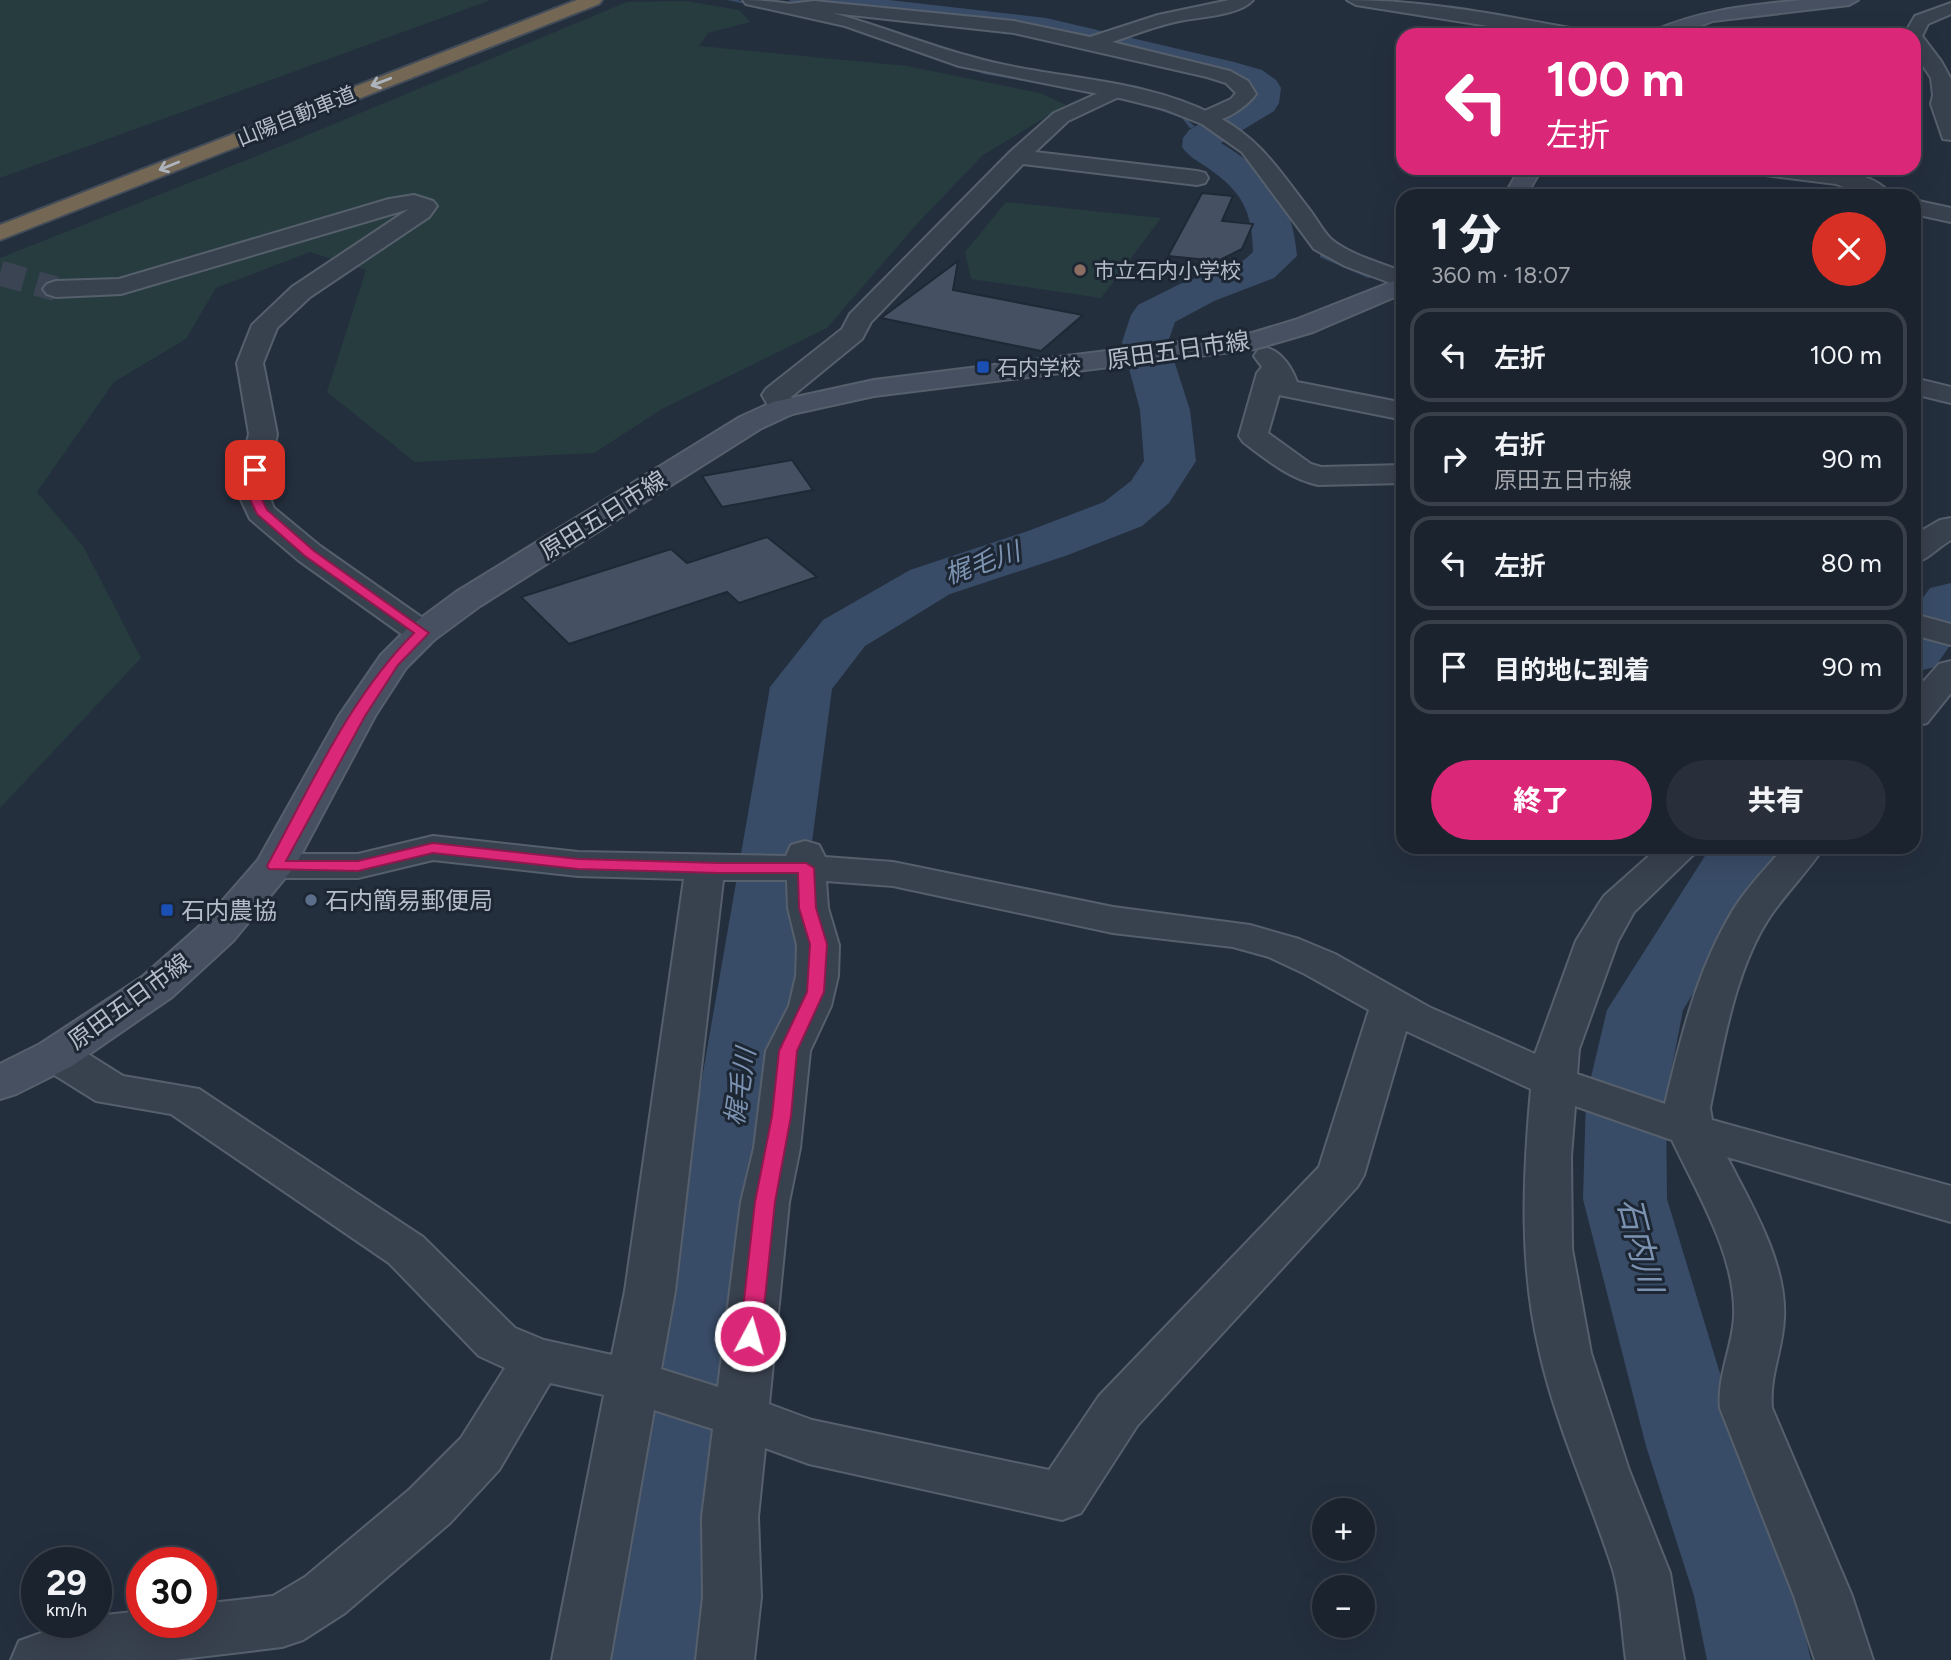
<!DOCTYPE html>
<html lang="ja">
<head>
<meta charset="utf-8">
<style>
  :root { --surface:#1b232e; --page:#282f3a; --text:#f1f3f6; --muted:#a0a4aa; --line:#39404a; --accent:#db2777 }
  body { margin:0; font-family:Figtree,"Noto Sans JP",sans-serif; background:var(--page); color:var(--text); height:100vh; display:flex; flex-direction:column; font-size:26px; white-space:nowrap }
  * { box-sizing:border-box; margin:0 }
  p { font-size:23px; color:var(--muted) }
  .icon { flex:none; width:38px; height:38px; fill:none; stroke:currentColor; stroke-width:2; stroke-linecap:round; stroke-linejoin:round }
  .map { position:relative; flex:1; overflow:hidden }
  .details { position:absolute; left:1396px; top:189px; width:525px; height:665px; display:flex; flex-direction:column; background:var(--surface); border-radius:21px; box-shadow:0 7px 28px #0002,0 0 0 2px var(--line) }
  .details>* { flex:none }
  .guide { position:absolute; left:1396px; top:28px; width:525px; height:147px; border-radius:21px; box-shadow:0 7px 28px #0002,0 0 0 2px var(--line); background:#db2777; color:#fff; overflow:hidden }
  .fabs { position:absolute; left:1312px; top:1498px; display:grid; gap:14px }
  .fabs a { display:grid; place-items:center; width:63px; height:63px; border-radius:50%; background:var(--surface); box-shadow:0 7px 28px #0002,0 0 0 2px var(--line); font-size:35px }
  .speed { position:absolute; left:21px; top:1547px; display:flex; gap:14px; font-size:35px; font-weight:700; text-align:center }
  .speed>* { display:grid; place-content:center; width:91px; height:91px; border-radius:50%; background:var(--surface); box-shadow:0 7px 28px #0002,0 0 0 2px var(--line); line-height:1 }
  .speed small { font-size:18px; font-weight:400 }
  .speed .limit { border:10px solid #d22; background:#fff; color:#111 }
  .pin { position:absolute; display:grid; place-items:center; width:60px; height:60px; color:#fff; margin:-30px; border-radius:14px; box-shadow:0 4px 10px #0006 }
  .me { position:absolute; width:77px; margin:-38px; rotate:6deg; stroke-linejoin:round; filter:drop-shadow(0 0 5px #0008) }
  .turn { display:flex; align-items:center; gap:24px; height:147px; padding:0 35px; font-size:32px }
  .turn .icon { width:91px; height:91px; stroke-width:2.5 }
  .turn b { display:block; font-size:49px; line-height:60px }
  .round { display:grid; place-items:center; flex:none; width:74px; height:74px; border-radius:37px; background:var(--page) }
  .overview { display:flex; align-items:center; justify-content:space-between; height:119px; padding:0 35px }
  h1 { font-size:42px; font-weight:800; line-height:52px }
  .primary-button { display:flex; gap:14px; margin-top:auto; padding:14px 35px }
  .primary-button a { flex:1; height:80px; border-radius:42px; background:var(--accent); color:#fff; font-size:28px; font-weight:800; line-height:80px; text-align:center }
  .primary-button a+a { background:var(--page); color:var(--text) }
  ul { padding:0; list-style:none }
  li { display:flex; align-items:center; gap:21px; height:94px; margin:0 14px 10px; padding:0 21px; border:4px solid var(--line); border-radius:21px }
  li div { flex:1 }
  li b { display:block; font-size:26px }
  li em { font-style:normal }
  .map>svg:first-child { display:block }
</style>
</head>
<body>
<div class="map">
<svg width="1951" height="1660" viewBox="0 0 1951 1660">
  <rect width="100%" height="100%" fill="#242f3e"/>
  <g fill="#263c3f">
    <polygon points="0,0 491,0 0,178"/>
    <polygon points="685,1 739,10 750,22 708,33 699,46 907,66 1040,93 1066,105 983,155 916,225 827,328 662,409 594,453 415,462 327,392 366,270 310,252 216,288 186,339 114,382 37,492 83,546 141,658 0,808 0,258 274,149 627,2"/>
    <polygon points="1006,202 1161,218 1101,298 971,279 965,252"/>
  </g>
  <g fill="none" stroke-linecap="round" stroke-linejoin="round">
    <g fill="#394c67" fill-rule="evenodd">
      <polygon points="727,0 737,0 759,5 757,6"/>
      <polygon points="905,47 985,71 1060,85 1057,87 984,74 905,49"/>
      <polygon points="1144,103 1189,117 1188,120 1195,127 1190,128 1182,118 1144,105"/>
      <polygon points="1320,255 1324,255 1373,277 1368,278 1320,257"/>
    </g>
    <g fill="#394c67" fill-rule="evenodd">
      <path d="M789,0H889L1046,18L1234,62L1262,70L1276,80L1281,88L1279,103L1274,111L1221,143C1269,172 1292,199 1297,256L1274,278L1214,301L1175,322L1168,342L1190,410L1196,461L1169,503L1142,526L1068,555L950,594L865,646L832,689L705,1660H601L770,687L823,620L910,570L1028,531L1104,502L1131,481L1144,461L1140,410L1122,342L1131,315L1138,305L1182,283L1244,260L1253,252C1252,210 1242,192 1208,168C1198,161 1189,157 1182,147L1183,138L1189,130L1244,98L1245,91L1236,86L1211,77L1046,38L805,10L794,7Z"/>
      <polygon points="1951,583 1951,644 1935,667 1914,672 1914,610 1930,588"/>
      <polygon points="1782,847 1765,872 1683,1010 1666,1098 1667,1199 1742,1446 1796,1596 1811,1660 1707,1660 1694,1596 1646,1446 1583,1199 1586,1098 1607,1010 1710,848"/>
    </g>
  </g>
  <g fill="#455162" stroke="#1f2835" stroke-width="2">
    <polygon points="1202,193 1233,196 1222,221 1253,224 1242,249 1218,261 1168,256"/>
    <polygon points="958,261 953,290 1083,315 1041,351 881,318"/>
    <polygon points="792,460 813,490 722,507 702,476"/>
    <polygon points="767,537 817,577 739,603 727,592 569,644 521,597 671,549 687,563"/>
  </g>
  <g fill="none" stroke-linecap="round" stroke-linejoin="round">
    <polyline stroke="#3a4453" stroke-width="25" stroke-dasharray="25 13" stroke-linecap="butt" points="0,273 56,289"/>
    <g stroke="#565f6c" stroke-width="4">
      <g id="minor">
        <path d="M1229,0H1253C1240,16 1195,17 1175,22C1153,27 1133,35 1112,42L1230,71L1248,81L1256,94C1245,109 1217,127 1198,122L1195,118L1198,114L1231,99L1236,93L1226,83L1207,77L1014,33L814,11L795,13L786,8L789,4L814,1L1014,21L1090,37L1158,15Z"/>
        <path d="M1347,0C1424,0 1499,15 1575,29L1584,35H1545L1356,5Z"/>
        <polygon points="1951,3 1951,14 1928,24 1922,36 1941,61 1951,79 1951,140 1943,139 1931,104 1933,95 1931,78 1914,52 1914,35 1904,35 1915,16"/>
        <polygon points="1116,85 1123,87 1126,91 1123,95 1068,121 1035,152 1197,171 1205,173 1208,178 1205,183 1197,185 1023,164 871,322 862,339 791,397 797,408 793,414 783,416 773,414 762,395 766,389 842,329 850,314 1010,152 1054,113"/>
        <path d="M1754,168C1791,168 1869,162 1892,196H1865L1836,184L1765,175L1757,173Z"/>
        <polygon points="414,195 433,201 437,206 429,217 310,297 277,328 263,363 277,434 266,489 274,508 320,546 434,626 439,633 434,640 422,643 410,640 298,560 250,519 236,489 249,434 237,363 252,325 292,287 409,209 121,294 56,297 47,294 43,289 47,284 56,281 119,279 389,199"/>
        <polygon points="1914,200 1951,208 1951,222 1914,214"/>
        <path d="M1267,348C1282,352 1292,368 1297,382L1404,403V420L1279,395L1268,433L1311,464L1321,467L1404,465V483L1318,485C1288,478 1267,460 1243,442L1239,436L1257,373L1262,367L1254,356L1258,350Z"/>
        <path d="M1951,518V540C1938,547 1928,560 1914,563V535L1940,520Z"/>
        <polygon points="1914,614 1951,624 1951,645 1914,635"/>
        <polygon points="1951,661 1951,693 1927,723 1914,726 1914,692 1939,664"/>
        <path d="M433,836L578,852L786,856L791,845L805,841L819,845L825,857L893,862L1113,907L1250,925L1299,939L1335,954L1429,1007L1535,1054L1576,941L1598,905L1604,896L1659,847H1701L1634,912L1618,941L1579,1049L1577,1074L1665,1104C1681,1036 1697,970 1733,910C1747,887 1767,867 1784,847H1824C1808,871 1788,891 1771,915C1735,968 1723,1046 1710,1108L1712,1120L1951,1186V1222L1727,1157C1751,1204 1787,1263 1784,1318C1783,1349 1769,1376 1772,1408L1852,1596L1873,1660H1815L1794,1596L1720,1408C1717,1376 1732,1349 1734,1318C1737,1257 1697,1193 1672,1140L1575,1106L1571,1156L1572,1249L1591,1353L1629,1470L1670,1573L1684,1660H1626C1622,1631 1621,1598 1613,1570C1590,1498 1557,1428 1540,1354C1519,1266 1523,1178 1531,1089L1406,1031L1364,1175L1357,1187L1137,1426L1081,1513L1062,1520L809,1464L765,1448L758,1517L761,1597L754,1660H696L703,1597L702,1517L713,1429L654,1410L610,1660H552L604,1395L550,1383L499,1470L450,1523L345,1613L303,1640L282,1647L174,1660H11L19,1641L72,1622H96V1616L142,1611V1622H201V1604L273,1596L305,1577L410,1489L461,1438L505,1368L479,1356L389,1263L171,1114L96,1101L40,1066L34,1055L40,1044L56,1040L72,1044L123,1076L199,1089L423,1237L515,1328L544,1340L612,1355L625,1291L684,879L578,876L433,860L358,878H275L261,875L255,866L261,857L275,854H358ZM723,880H787L788,908L797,945L796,976L789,1006L766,1051L754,1148L741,1202L718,1387L661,1369L675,1291ZM826,881L893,886L1113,933L1233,947L1269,957L1305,974L1369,1010L1319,1167L1099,1396L1049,1470L812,1420L769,1404L789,1202L800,1148L810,1051L831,1006L838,976L839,945L828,908Z"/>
      </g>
    </g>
    <g stroke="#565f6c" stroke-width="4">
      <g id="tertiary">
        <path d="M743,0C823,0 893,35 969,56C1049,80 1141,76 1216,116C1260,138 1280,172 1309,209C1316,218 1323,231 1331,239C1350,255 1381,263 1404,272V288L1345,266L1314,249L1242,152L1202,124L1164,109L1124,99L959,66L845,26L746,4Z"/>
        <polygon points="1914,378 1951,387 1951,403 1914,394"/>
      </g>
    </g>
    <g stroke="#565f6c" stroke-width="4">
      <g id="secondary">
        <path d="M1802,0H1858L1849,5L1713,21L1676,35H1651L1653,31C1705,9 1747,6 1802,0Z"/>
        <polygon points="1520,168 1542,168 1526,196 1504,196"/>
        <polygon points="1404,277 1404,293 1313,332 1255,349 874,396 792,414 760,429 480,606 434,640 406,668 375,716 295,866 233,941 172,997 72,1066 16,1094 0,1099 0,1064 40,1044 142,977 203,923 258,860 339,716 381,655 410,626 456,592 740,417 773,402 874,380 1252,333 1295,320"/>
      </g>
    </g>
    <g stroke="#434c59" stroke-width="4">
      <polygon id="motorway" points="577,0 602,0 599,4 0,240 0,225"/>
    </g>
    <use href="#minor" fill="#38414e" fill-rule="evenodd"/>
    <use href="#tertiary" fill="#38414e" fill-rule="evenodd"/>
    <use href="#secondary" fill="#465061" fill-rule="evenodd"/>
    <use href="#motorway" fill="#746855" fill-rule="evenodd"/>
  </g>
  <defs><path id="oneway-shaft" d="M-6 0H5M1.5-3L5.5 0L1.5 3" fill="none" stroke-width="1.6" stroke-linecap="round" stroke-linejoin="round" transform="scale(1.75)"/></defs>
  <g stroke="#aeb4bd">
    <use href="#oneway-shaft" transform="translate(381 82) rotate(159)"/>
    <use href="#oneway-shaft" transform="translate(169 166) rotate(158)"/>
  </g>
  <path fill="#db2777" stroke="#8e194d" stroke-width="2" d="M255,467L261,470L257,489L267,510L314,551L429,633L398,665L365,716L286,861H358L433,843L578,859L719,863H806L814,868L816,908L827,944L824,992L797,1051L791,1116L775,1202L761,1336L758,1342L750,1344L743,1342L740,1336L755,1202L772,1116L779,1051L807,992L810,944L799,908L798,873H719L578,869L433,853L358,871L269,869L267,866C311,786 349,698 414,633L305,556L257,514L245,489L249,470Z"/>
  <circle fill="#8d6e63" stroke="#1d2633" stroke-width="2.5" cx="1080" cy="270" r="7"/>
  <g fill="#1a4fb4" stroke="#1d2633" stroke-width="2.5">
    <rect x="976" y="360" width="14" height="14" rx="3.5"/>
    <rect x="160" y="903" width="14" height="14" rx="3.5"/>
  </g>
  <circle fill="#5c6f8a" stroke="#1d2633" stroke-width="2.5" cx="311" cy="900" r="7"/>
  <g text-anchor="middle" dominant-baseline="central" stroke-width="6" stroke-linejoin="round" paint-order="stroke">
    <g font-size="21" fill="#b4bcc9" stroke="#1d2633">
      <text transform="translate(296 116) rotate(-22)">山陽自動車道</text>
    </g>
    <g font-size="21" fill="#b4bcc9" stroke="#1d2633" text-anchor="start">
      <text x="1094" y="270">市立石内小学校</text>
      <text x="997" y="367">石内学校</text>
    </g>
    <g font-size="24" fill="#b4bcc9" stroke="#1d2633">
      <text transform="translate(1178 350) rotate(-8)">原田五日市線</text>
      <text transform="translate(603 515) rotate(-32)">原田五日市線</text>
      <text transform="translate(129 1001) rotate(-36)">原田五日市線</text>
    </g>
    <g font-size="24" fill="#b4bcc9" stroke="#1d2633" text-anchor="start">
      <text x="325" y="900">石内簡易郵便局</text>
      <text x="181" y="910">石内農協</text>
    </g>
    <g font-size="26" font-style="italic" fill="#7c92b1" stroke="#1d2633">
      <text transform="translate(982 563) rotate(-19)">梶毛川</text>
      <text transform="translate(740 1087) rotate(-81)">梶毛川</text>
    </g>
    <g font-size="32" font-style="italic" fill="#7c92b1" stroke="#1d2633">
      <text transform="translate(1640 1245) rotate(76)">石内川</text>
    </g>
  </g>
</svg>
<div class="fabs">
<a>+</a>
<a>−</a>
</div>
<div class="speed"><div>29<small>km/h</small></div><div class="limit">30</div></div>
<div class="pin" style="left:255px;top:470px;background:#d93025"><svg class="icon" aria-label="arrive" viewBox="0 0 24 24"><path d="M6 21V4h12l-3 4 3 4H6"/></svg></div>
<svg class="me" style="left:750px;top:1336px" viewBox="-20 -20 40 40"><circle r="17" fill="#db2777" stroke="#fff" stroke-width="3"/><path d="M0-11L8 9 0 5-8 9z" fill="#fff"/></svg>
<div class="guide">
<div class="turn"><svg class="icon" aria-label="left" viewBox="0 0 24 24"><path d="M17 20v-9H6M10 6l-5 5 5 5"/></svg><div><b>100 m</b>左折</div></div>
</div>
<section class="details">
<div class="overview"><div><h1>1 分</h1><p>360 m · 18:07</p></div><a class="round" style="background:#d93025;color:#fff"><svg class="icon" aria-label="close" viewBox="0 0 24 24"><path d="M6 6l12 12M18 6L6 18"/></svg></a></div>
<ul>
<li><svg class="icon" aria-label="left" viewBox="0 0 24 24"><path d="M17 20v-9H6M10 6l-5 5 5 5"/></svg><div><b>左折</b></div><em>100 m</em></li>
<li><svg class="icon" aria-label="right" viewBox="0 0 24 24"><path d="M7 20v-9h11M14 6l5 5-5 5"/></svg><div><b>右折</b><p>原田五日市線</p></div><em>90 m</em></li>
<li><svg class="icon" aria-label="left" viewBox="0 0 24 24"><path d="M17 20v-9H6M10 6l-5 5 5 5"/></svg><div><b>左折</b></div><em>80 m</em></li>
<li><svg class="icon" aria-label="arrive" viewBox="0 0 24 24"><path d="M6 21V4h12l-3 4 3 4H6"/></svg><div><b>目的地に到着</b></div><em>90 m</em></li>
</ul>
<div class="primary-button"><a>終了</a><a>共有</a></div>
</section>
</div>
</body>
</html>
